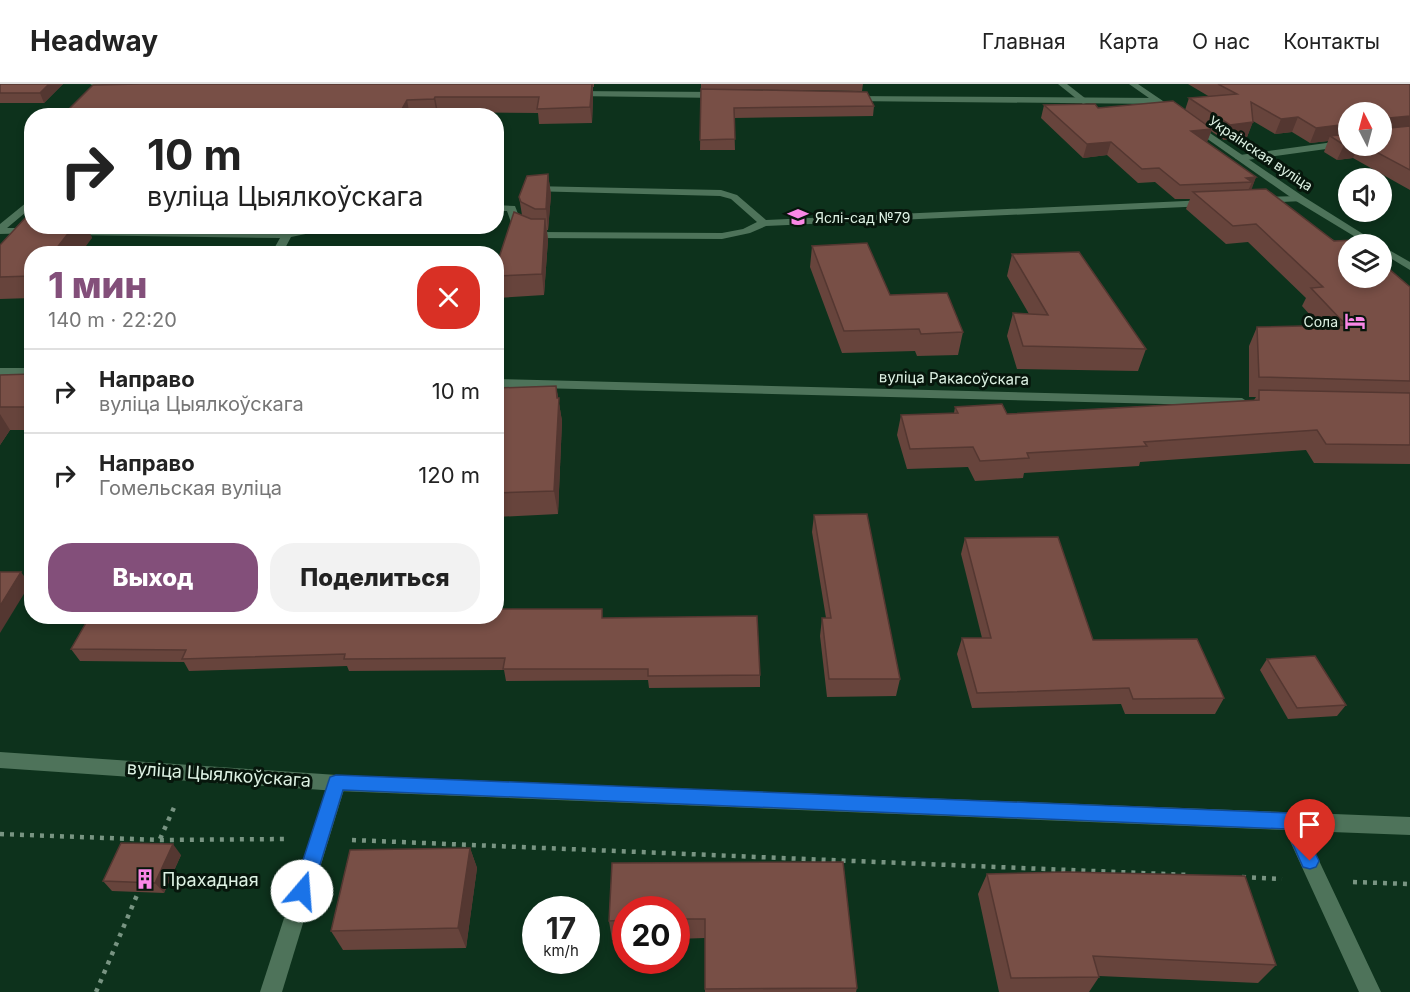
<!DOCTYPE html>
<html lang="ru">
<head>
<meta charset="utf-8">
<style>
  :root { --surface:#fff; --page:#f2f2f2; --text:#222; --muted:#767676; --line:#e0e0e0; --accent:#834f7a }
  body { margin:0; font-family:Inter,sans-serif; background:var(--page); color:var(--text); height:100vh; display:flex; flex-direction:column; font-size:22px; white-space:nowrap }
  * { box-sizing:border-box; margin:0 }
  p { font-size:20px; color:var(--muted) }
  .icon { flex:none; width:33px; height:33px; fill:none; stroke:currentColor; stroke-width:2; stroke-linecap:round; stroke-linejoin:round }
  .map { position:relative; flex:1; overflow:hidden }
  .sheet { position:absolute; left:24px; top:162px; width:480px; height:378px; display:flex; flex-direction:column; background:var(--surface); border-radius:24px; box-shadow:0 3px 9px #0003 }
  .sheet>* { flex:none }
  .guide { position:absolute; left:24px; top:24px; width:480px; height:126px; border-radius:24px; box-shadow:0 3px 9px #0003; background:#fff; color:var(--text); overflow:hidden }
  .needle { width:39px; rotate:354deg }
  .buttons { position:absolute; left:1338px; top:18px; display:grid; gap:12px }
  .buttons a { display:grid; place-items:center; width:54px; height:54px; border-radius:50%; background:var(--surface); box-shadow:0 3px 9px #0003; font-size:30px }
  .speed { position:absolute; left:522px; top:812px; display:flex; gap:12px; font-size:30px; font-weight:700; text-align:center }
  .speed>* { display:grid; place-content:center; width:78px; height:78px; border-radius:50%; background:var(--surface); box-shadow:0 3px 9px #0003; line-height:1 }
  .speed small { font-size:15px; font-weight:400 }
  .speed .limit { border:9px solid #d22; background:#fff; color:#111 }
  .pin { position:absolute; display:grid; place-items:center; width:51px; height:51px; color:#fff; margin:-62px -26px; border-radius:50% 50% 50% 0; rotate:-45deg; box-shadow:0 0 6px #0007 }
  .pin .icon { rotate:45deg }
  .me { position:absolute; width:66px; margin:-33px; rotate:18deg; stroke-linejoin:round; filter:drop-shadow(0 0 4px #0008) }
  .turn { display:flex; align-items:center; gap:21px; height:126px; padding:0 24px; font-size:27px }
  .turn .icon { width:78px; height:78px; stroke-width:2.5 }
  .turn b { display:block; font-size:42px; line-height:51px }
  .round { display:grid; place-items:center; flex:none; width:63px; height:63px; border-radius:24px; background:var(--page) }
  .overview { display:flex; align-items:center; justify-content:space-between; height:102px; padding:0 24px }
  h1 { font-size:36px; font-weight:800; line-height:45px; color:var(--accent) }
  .primary-button { display:flex; gap:12px; margin-top:auto; padding:12px 24px }
  .primary-button a { flex:1; height:69px; border-radius:24px; background:var(--accent); color:#fff; font-size:24px; font-weight:800; line-height:69px; text-align:center }
  .primary-button a+a { background:var(--page); color:var(--text) }
  ul { padding:0; list-style:none }
  li { display:flex; align-items:center; gap:18px; height:84px; padding:0 24px; border-top:2px solid var(--line) }
  li div { flex:1 }
  li b { display:block; font-size:22px }
  li em { font-style:normal }
  header { display:flex; align-items:center; gap:36px; box-sizing:border-box; height:84px; padding:0 30px; background:var(--surface); border-bottom:2px solid var(--line) }
  header strong { font-size:28px }
  nav { display:flex; gap:33px; margin-inline-start:auto; font-size:21px }
  .map>svg:first-child { display:block }
</style>
</head>
<body>
<header>
<strong>Headway</strong>
<nav><a>Главная</a><a>Карта</a><a>О нас</a><a>Контакты</a></nav>
</header>
<div class="map">
<svg width="1410" height="908" viewBox="0 0 1410 908">
  <rect width="100%" height="100%" fill="#0d321c"/>
  <g fill="none" stroke-linecap="round" stroke-linejoin="round">
    <g stroke="#789482" stroke-width="4.5" stroke-dasharray="4 6" stroke-linecap="butt">
      <polyline points="0,750 160,756 287,755"/>
      <polyline points="352,756 1189,791"/>
      <polyline points="156,764 176,719"/>
      <polyline points="1242,793 1282,795"/>
      <polyline points="1353,798 1410,800"/>
      <polyline points="96,908 140,804"/>
    </g>
    <g fill="#4e735a" fill-rule="evenodd">
      <polygon points="1058,0 1067,0 1090,18 1083,20"/>
      <polygon points="531,102 721,106 737,111 766,136 1207,116 1212,119 1207,122 766,142 750,149 722,155 535,154 513,144 507,127 496,127 496,121 515,122 522,140 537,148 722,149 743,145 757,138 731,115 720,112 528,107 526,105"/>
      <polygon points="1300,112 1304,113 1304,117 1261,119 1256,116 1261,113"/>
      <polygon points="32,114 32,123 7,144 33,144 37,145 37,149 0,150 0,140"/>
      <polygon points="281,142 291,142 292,147 319,142 345,142 291,153 282,170 271,170 280,154 69,151 64,148 69,145 281,148"/>
      <polygon points="337,691 344,693 346,699 282,908 260,908 328,699 330,693"/>
    </g>
    <g fill="#4e735a" fill-rule="evenodd">
      <polygon points="90,0 138,0 139,1 135,3 94,2"/>
      <polygon points="570,7 720,8 724,11 720,14 573,12 569,9"/>
      <polygon points="846,12 1158,14 1162,17 1158,20 849,17 845,14"/>
      <polygon points="1348,56 1348,62 1240,77 1235,74 1240,71"/>
      <rect x="0" y="284" width="32" height="8"/>
      <polygon points="496,295 1242,314 1248,318 1242,322 496,303"/>
    </g>
    <g fill="#4e735a" fill-rule="evenodd">
      <polygon points="1129,0 1138,0 1304,113 1379,160 1367,160 1296,117"/>
      <polygon points="1382,162 1410,178 1410,186 1382,169"/>
      <polygon points="0,668 337,691 1410,733 1410,751 1305,747 1381,908 1359,908 1285,746 337,707 0,684"/>
    </g>
  </g>
  <g fill="#67443c" fill-rule="evenodd">
    <polygon points="0,0 63,0 44,19 0,19"/>
    <polygon points="140,0 594,0 594,3 593,3 593,13 592,39 539,40 538,29 438,28 437,31 410,32 62,32"/>
    <polygon points="701,0 863,0 862,7 701,5"/>
    <path d="M1188,0H1410V106L1353,74L1337,76L1324,68L1328,57L1310,59L1292,48L1275,50L1253,37L1247,53L1224,56L1211,47L1207,58L1256,93L1251,105L1410,203V380L1314,379L1306,366L1140,378L1139,382L1024,389L1023,394L975,397L968,383L907,385L897,351L901,331L954,329L955,323L1007,330L1254,316L1256,313H1249V262L1257,243L1320,242L1302,222L1306,214L1248,158L1226,160L1186,125L1190,115H1175L1155,98L1138,99L1107,71L1083,74L1041,34L1044,21L1098,24L1185,26L1189,14L1210,13ZM1348,28L1382,62H1348Z"/>
    <polygon points="701,5 874,22 873,32 734,34 735,66 700,66"/>
    <polygon points="548,90 551,111 548,146 547,146 548,156 544,211 497,214 496,183 522,131 519,113"/>
    <polygon points="32,142 101,142 87,143 92,154 32,170 32,214 0,215 0,161"/>
    <polygon points="812,162 890,211 963,248 958,271 917,272 915,267 842,269 810,183"/>
    <polygon points="1012,170 1146,265 1138,287 1017,285 1007,252 1013,229 1029,230 1007,192"/>
    <polygon points="32,290 32,346 10,346 0,361 0,291"/>
    <polygon points="556,302 562,337 558,430 496,433 497,304"/>
    <polygon points="814,431 900,595 896,612 827,613 820,552 822,534 826,534 812,448"/>
    <polygon points="965,454 1093,556 1224,614 1215,630 1125,630 1121,620 972,624 957,570 962,554 982,554 961,470"/>
    <polygon points="604,534 760,591 760,603 649,604 648,596 506,597 504,586 349,587 347,582 189,587 184,578 80,577 71,565"/>
    <polygon points="1267,575 1346,621 1337,632 1288,635 1260,586"/>
    <polygon points="470,764 477,784 466,864 343,866 331,847"/>
    <polygon points="181,771 164,809 112,807 103,797"/>
    <polygon points="612,779 857,904 856,908 705,908 705,854 676,855 676,825 626,825 626,856 612,856 609,837"/>
    <polygon points="987,790 1276,881 1258,899 1099,892 1099,893 1089,908 999,908 978,810"/>
  </g>
  <g fill="#543731">
    <polygon points="49,0 63,0 44,19 40,9"/>
    <polygon points="592,0 593,13 592,39 590,23"/>
    <polygon points="435,13 438,28 437,31 434,15"/>
    <polygon points="407,16 410,32 398,32"/>
    <polygon points="1410,32 1410,45 1382,49 1387,36 1389,34"/>
    <polygon points="1298,33 1292,48 1275,50 1281,35"/>
    <polygon points="1253,38 1247,53 1224,56 1230,41"/>
    <polygon points="1348,40 1348,54 1330,52 1328,57 1310,59 1316,44"/>
    <polygon points="1212,45 1207,58 1191,47"/>
    <polygon points="1111,58 1107,71 1083,74 1087,60"/>
    <polygon points="1344,61 1359,62 1353,74 1337,76"/>
    <polygon points="548,90 551,111 548,146 546,125"/>
    <polygon points="1256,93 1251,107 1248,107 1252,98 1246,94"/>
    <polygon points="545,135 548,156 544,211 542,190"/>
    <polygon points="74,142 87,142 92,154 80,170 52,170"/>
    <polygon points="556,302 562,337 558,430 554,407"/>
    <polygon points="0,330 10,346 0,361"/>
    <polygon points="21,488 30,500 0,549 0,522"/>
    <polygon points="173,760 181,771 164,809 155,799"/>
    <polygon points="470,764 477,784 466,864 458,844"/>
  </g>
  <g fill="#784f46" stroke="#543731" stroke-width="1.5">
    <polygon points="0,0 49,0 40,9 0,9"/>
    <polygon points="140,0 592,0 590,23 537,25 539,13 435,13 434,15 407,16 398,32 62,32 93,1"/>
    <polygon points="1218,0 1410,0 1410,32 1389,34 1387,36 1390,44 1410,42 1410,86 1365,62 1382,62 1382,28 1348,28 1348,40 1316,44 1298,33 1281,35 1251,18 1253,38 1230,41 1189,14 1237,10"/>
    <polygon points="701,5 867,8 874,22 734,24 735,55 700,56"/>
    <polygon points="1173,17 1212,45 1191,47 1256,93 1246,94 1252,98 1180,101 1159,84 1142,85 1111,58 1087,60 1044,21 1095,20 1098,24"/>
    <polygon points="1348,50 1348,61 1344,61 1330,52"/>
    <polygon points="548,90 546,125 535,125 521,118 519,113 527,92"/>
    <polygon points="1266,105 1334,157 1355,156 1360,160 1348,160 1348,194 1382,194 1382,179 1410,203 1410,297 1259,293 1257,243 1346,241 1311,204 1323,203 1256,140 1233,142 1193,108"/>
    <polygon points="514,128 531,135 545,135 542,190 496,192 496,183"/>
    <polygon points="27,132 32,132 32,142 74,142 52,170 32,170 32,192 0,193 0,161"/>
    <polygon points="867,159 890,211 947,209 963,248 921,250 919,245 844,247 812,162"/>
    <polygon points="481,164 480,170 433,170 434,166"/>
    <polygon points="1079,168 1146,265 1023,262 1013,229 1048,231 1012,170"/>
    <polygon points="32,290 32,323 0,323 0,291"/>
    <polygon points="556,302 557,314 559,314 554,407 496,409 497,304"/>
    <polygon points="1259,306 1410,309 1410,361 1326,360 1317,346 1144,358 1147,362 1027,369 1029,374 980,377 973,363 910,365 901,331 958,329 955,323 1002,320 1007,330 1259,316"/>
    <polygon points="867,430 900,595 829,595 822,534 831,534 814,431"/>
    <polygon points="1058,453 1093,556 1197,555 1224,614 1133,615 1129,604 977,609 962,554 991,554 965,454"/>
    <polygon points="0,488 21,488 0,522"/>
    <polygon points="496,525 602,525 602,534 757,532 760,591 648,592 648,585 503,585 505,574 344,575 345,570 182,575 186,566 71,565 90,532 496,532"/>
    <polygon points="1315,572 1346,621 1297,624 1267,575"/>
    <polygon points="121,759 173,760 155,799 103,797"/>
    <polygon points="470,764 458,844 331,847 350,766"/>
    <polygon points="843,778 857,904 705,905 705,835 676,835 676,825 626,825 626,836 609,837 612,779"/>
    <polygon points="1066,788 1245,792 1276,881 1093,872 1099,893 1011,894 987,790"/>
  </g>
  <polygon fill="#1a73e8" stroke="#114b97" stroke-width="1.5" points="336,691 1291,729 1297,732 1319,777 1316,783 1310,785 1303,783 1286,745 343,706 312,807 309,813 302,816 296,813 293,807 328,699 330,693"/>
  <defs>
    <g id="school-bare" transform="scale(1.62)"><path d="M0-5L7-2L0 1L-7-2ZM-4 1L0 2.5L4 1V4Q0 6-4 4Z" fill="#fa87e6" stroke="#07160c" stroke-width="2.5" paint-order="stroke"/></g>
    <g id="hotel-bare" transform="scale(1.62)"><path d="M-6-4.5h1.5V1H6V5H4.5V3h-9V5H-6ZM-4 0a1.8 1.8 0 1 1 3.6 0ZM.5 0V-2.5h3Q6-2.5 6 0Z" fill="#fa87e6" stroke="#07160c" stroke-width="2.5" paint-order="stroke"/></g>
    <g id="building-bare" transform="scale(1.62)"><path d="M-4-6H4V6H1V3H-1V6H-4ZM-2.5-4.3h1.7v1.8h-1.7ZM.8-4.3h1.7v1.8H.8ZM-2.5-1h1.7V.8h-1.7ZM.8-1h1.7V.8H.8Z" fill="#fa87e6" stroke="#07160c" stroke-width="2.5" paint-order="stroke"/></g>
  </defs>
  <g fill-rule="evenodd">
    <use href="#school-bare" x="798" y="133"/>
    <use href="#hotel-bare" x="1355" y="237"/>
    <use href="#building-bare" x="145" y="795"/>
  </g>
  <g text-anchor="middle" dominant-baseline="central" stroke-width="6" stroke-linejoin="round" paint-order="stroke">
    <g font-size="14" fill="#def2e4" stroke="#07160c">
      <text transform="translate(1261 69) rotate(34)">Украінская вуліца</text>
    </g>
    <g font-size="14" fill="#def2e4" stroke="#07160c" text-anchor="start">
      <text x="815" y="133">Яслі-сад №79</text>
      <text x="1338" y="237" text-anchor="end">Сола</text>
    </g>
    <g font-size="15" fill="#def2e4" stroke="#07160c">
      <text transform="translate(954 294) rotate(1)">вуліца Ракасоўскага</text>
    </g>
    <g font-size="18" fill="#def2e4" stroke="#07160c">
      <text transform="translate(219 690) rotate(4)">вуліца Цыялкоўскага</text>
    </g>
    <g font-size="18" fill="#def2e4" stroke="#07160c" text-anchor="start">
      <text x="162" y="795">Прахадная</text>
    </g>
  </g>
</svg>
<div class="buttons">
<a><svg class="needle" viewBox="-14 -14 28 28"><path d="M0-13l5 13h-10z" fill="#e53935"/><path d="M0 13l5-13h-10z" fill="#767676"/></svg></a>
<a><svg class="icon" aria-label="sound" viewBox="0 0 24 24"><path d="M4 9h4l5-4v14l-5-4H4zM17 9q2 3 0 6"/></svg></a>
<a><svg class="icon" aria-label="layers" viewBox="0 0 24 24"><path d="M12 4l9 5-9 5-9-5zM3 14l9 5 9-5"/></svg></a>
</div>
<div class="speed"><div>17<small>km/h</small></div><div class="limit">20</div></div>
<div class="pin" style="left:1310px;top:777px;background:#d93025"><svg class="icon" aria-label="arrive" viewBox="0 0 24 24"><path d="M6 21V4h12l-3 4 3 4H6"/></svg></div>
<svg class="me" style="left:302px;top:807px" viewBox="-20 -20 40 40"><circle r="19" fill="#fff"/><path d="M0-13L10 11 0 6-10 11z" fill="#1a73e8"/></svg>
<div class="guide">
<div class="turn"><svg class="icon" aria-label="right" viewBox="0 0 24 24"><path d="M7 20v-9h11M14 6l5 5-5 5"/></svg><div><b>10 m</b>вуліца Цыялкоўскага</div></div>
</div>
<section class="sheet">
<div class="overview"><div><h1>1 мин</h1><p>140 m · 22:20</p></div><a class="round" style="background:#d93025;color:#fff"><svg class="icon" aria-label="close" viewBox="0 0 24 24"><path d="M6 6l12 12M18 6L6 18"/></svg></a></div>
<ul>
<li><svg class="icon" aria-label="right" viewBox="0 0 24 24"><path d="M7 20v-9h11M14 6l5 5-5 5"/></svg><div><b>Направо</b><p>вуліца Цыялкоўскага</p></div><em>10 m</em></li>
<li><svg class="icon" aria-label="right" viewBox="0 0 24 24"><path d="M7 20v-9h11M14 6l5 5-5 5"/></svg><div><b>Направо</b><p>Гомельская вуліца</p></div><em>120 m</em></li>
</ul>
<div class="primary-button"><a>Выход</a><a>Поделиться</a></div>
</section>
</div>
</body>
</html>
